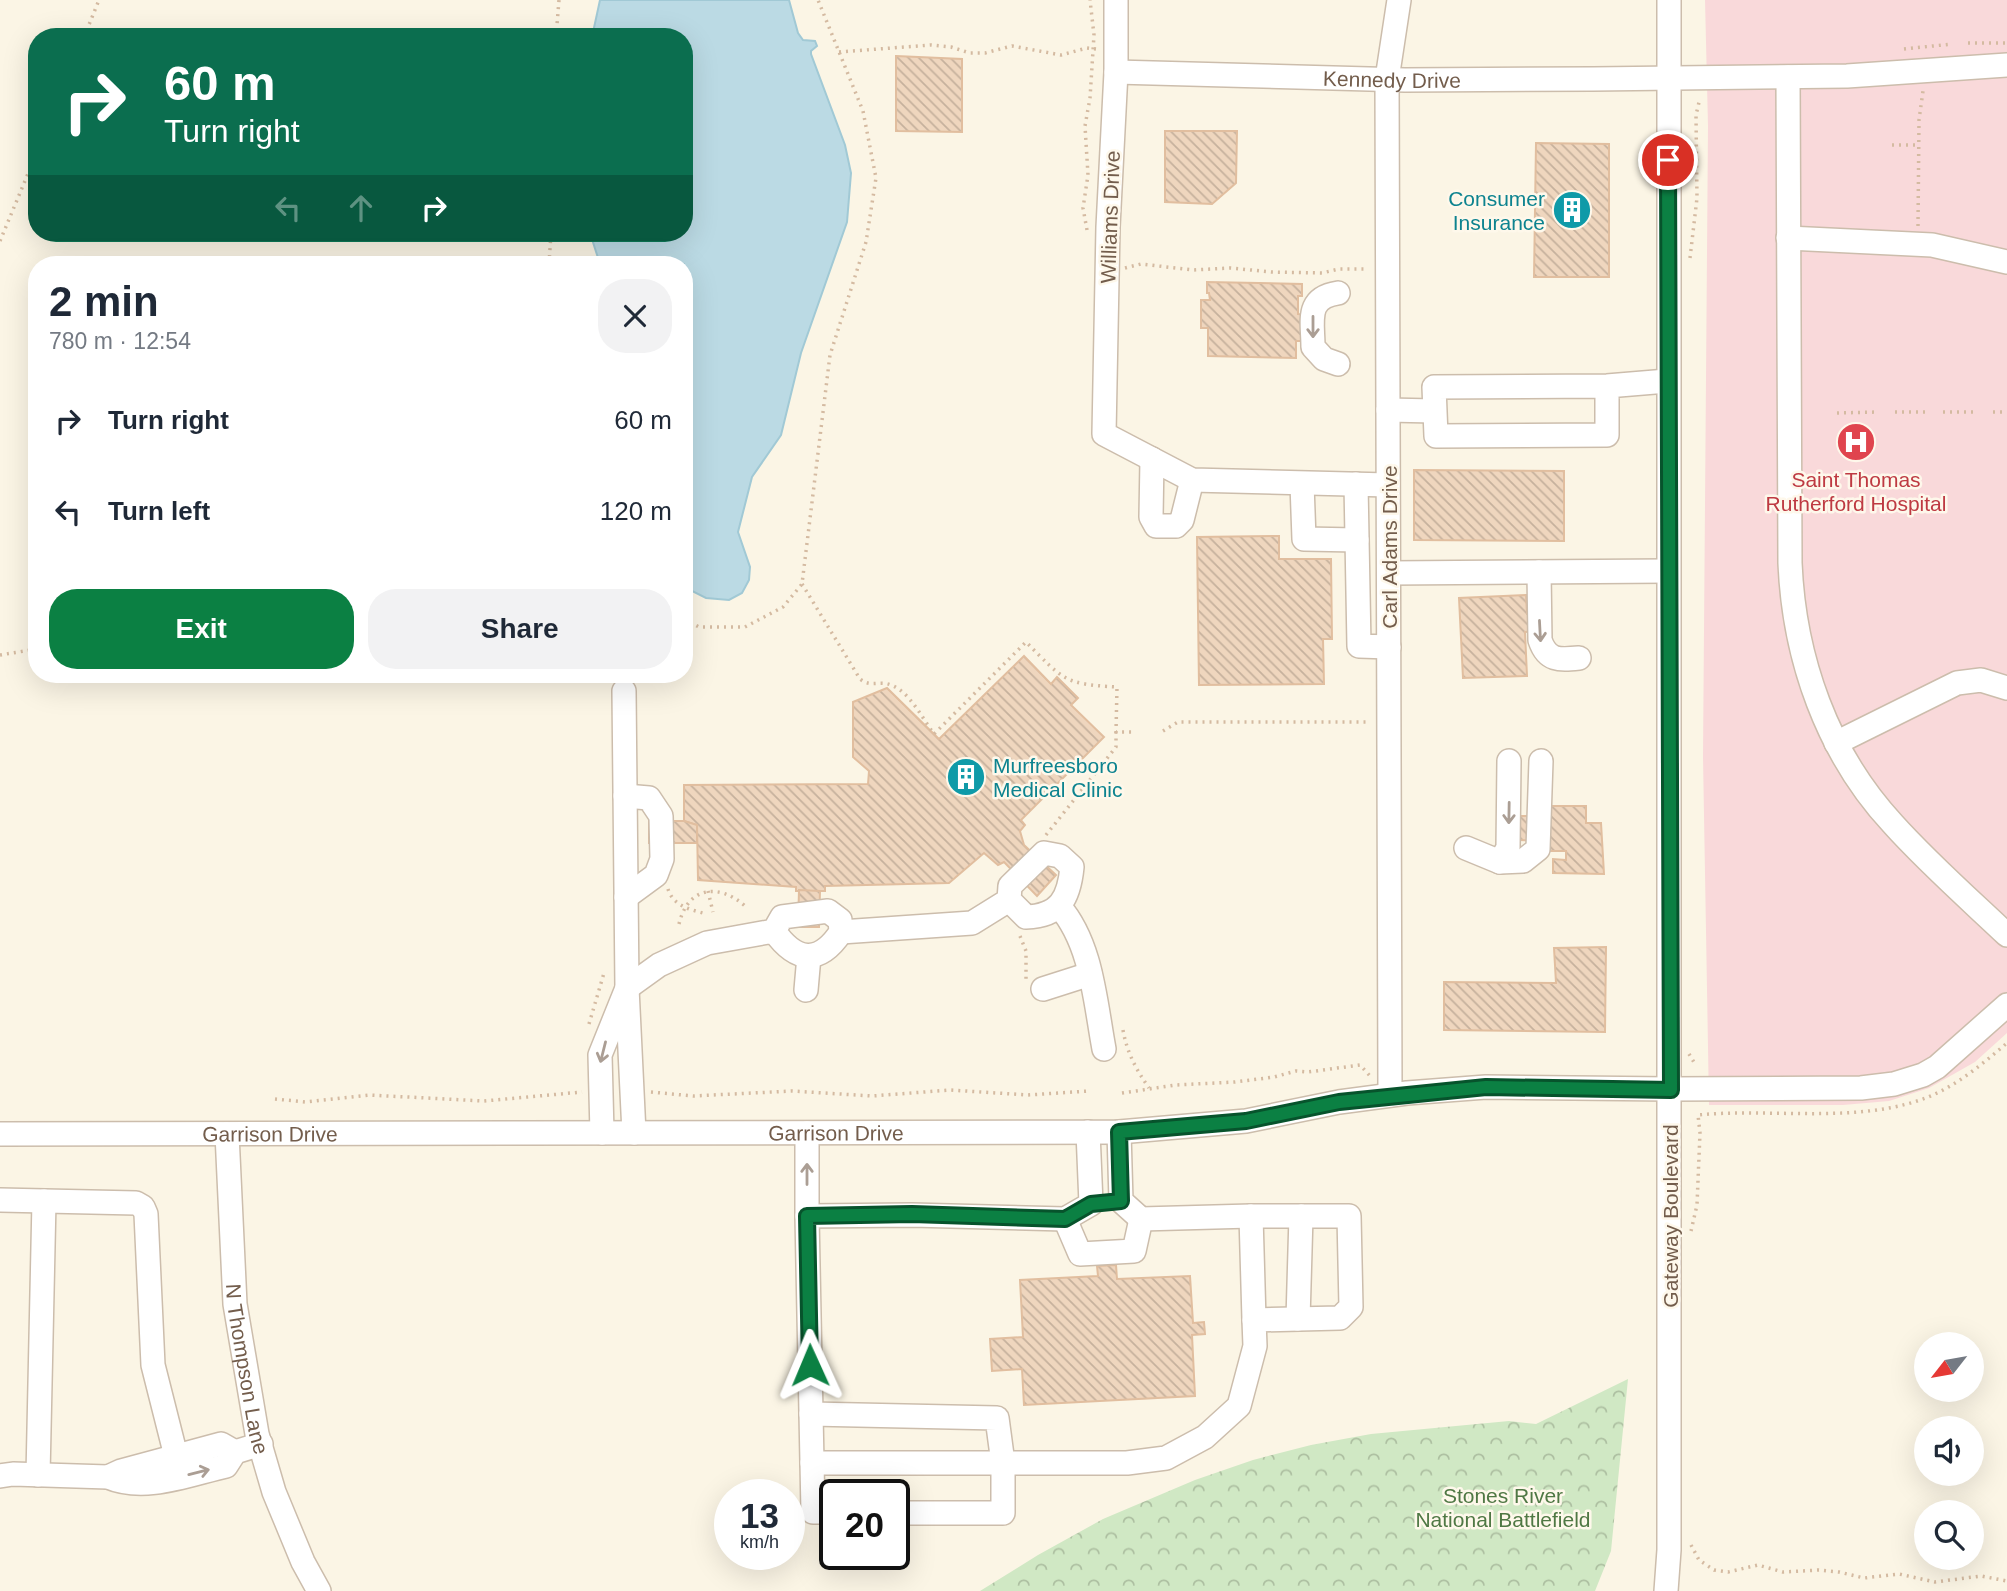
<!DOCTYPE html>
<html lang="en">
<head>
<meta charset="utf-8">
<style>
  :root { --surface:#fff; --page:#f2f2f3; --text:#1f2937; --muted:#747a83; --accent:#0b8043 }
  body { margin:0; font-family:Arial,sans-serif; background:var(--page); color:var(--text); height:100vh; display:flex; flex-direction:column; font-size:26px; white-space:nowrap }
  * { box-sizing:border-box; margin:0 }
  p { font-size:23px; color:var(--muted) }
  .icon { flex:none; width:38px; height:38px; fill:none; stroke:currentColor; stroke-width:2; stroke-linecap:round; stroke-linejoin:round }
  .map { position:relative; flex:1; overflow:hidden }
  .sheet { position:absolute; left:28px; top:256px; width:665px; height:427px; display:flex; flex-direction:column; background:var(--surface); border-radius:28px; box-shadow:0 7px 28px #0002 }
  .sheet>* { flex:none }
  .guide { position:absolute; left:28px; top:28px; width:665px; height:214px; border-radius:28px; box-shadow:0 7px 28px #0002; background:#0b6e4f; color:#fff; overflow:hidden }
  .needle { width:46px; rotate:239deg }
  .fabs { position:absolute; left:1914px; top:1332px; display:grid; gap:14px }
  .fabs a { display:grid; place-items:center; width:70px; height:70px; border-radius:50%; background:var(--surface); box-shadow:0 7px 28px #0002; font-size:35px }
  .speed { position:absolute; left:714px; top:1479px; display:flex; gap:14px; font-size:35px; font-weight:700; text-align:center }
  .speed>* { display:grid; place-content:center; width:91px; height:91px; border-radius:50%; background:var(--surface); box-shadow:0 7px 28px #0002; line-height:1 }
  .speed small { font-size:18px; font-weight:400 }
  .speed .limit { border:4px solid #111; border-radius:10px; background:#fff; color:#111 }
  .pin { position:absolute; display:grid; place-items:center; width:60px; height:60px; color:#fff; margin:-30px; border:4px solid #fff; border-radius:50%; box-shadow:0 2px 7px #0007 }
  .me { position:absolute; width:77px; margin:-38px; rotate:359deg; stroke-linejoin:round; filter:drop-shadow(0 0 5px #0008) }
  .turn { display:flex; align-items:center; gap:24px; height:147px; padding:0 21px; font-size:32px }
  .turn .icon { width:91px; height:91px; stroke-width:2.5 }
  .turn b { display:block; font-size:49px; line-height:60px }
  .lanes { display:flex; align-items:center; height:66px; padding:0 21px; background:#0003; justify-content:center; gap:35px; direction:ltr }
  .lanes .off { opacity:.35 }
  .round { display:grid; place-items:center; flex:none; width:74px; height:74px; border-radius:28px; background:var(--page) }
  .headline { display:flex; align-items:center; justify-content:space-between; height:119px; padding:0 21px }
  h1 { font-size:42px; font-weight:800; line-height:52px }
  .action { display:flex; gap:14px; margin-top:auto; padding:14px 21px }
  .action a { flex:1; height:80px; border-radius:28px; background:var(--accent); color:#fff; font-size:28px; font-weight:800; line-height:80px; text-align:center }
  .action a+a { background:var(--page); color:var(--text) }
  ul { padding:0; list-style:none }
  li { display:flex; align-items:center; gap:21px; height:91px; padding:0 21px }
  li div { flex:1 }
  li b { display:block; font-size:26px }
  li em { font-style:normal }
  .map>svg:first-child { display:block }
</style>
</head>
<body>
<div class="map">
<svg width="2007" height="1591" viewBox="0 0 2007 1591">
  <defs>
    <pattern id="park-crowns" width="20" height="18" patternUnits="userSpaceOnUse" patternTransform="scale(1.75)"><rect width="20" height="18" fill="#d0e8c4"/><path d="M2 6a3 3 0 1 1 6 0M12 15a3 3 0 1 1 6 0" fill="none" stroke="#adbfa1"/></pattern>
    <pattern id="building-back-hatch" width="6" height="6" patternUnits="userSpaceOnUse" patternTransform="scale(1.75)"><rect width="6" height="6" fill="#efd6be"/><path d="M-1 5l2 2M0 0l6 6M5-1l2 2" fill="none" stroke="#c6b19d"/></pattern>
  </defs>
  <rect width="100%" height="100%" fill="#fbf5e5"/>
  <polygon fill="#f9d9da" points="1705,0 2007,0 2007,1033 1975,1062 1929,1088 1889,1101 1843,1105 1709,1105 1703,757 1708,126"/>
  <polygon fill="url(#park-crowns)" points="1628,1379 1611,1551 1595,1591 980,1591 1038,1555 1103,1519 1195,1480 1253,1460 1311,1445 1371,1434 1509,1421 1536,1424"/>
  <polygon fill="#bbdae4" stroke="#a1c9d5" stroke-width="2" points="600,0 789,0 798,33 803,40 815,41 817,46 811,51 811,54 845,145 851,173 847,222 801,353 781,435 752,477 738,532 750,567 749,580 742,593 729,600 706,598 684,587 684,264 600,264 590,233 684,233 684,37 592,37"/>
  <g fill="url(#building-back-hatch)" stroke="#e1be9f" stroke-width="2">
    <polygon points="896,56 962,59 962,132 896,131"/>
    <polygon points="1165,131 1237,131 1236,183 1212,204 1165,202"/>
    <polygon points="1536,143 1609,144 1609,277 1534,277"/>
    <polygon points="1207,282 1302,284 1302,296 1298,296 1298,314 1322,315 1322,341 1296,341 1296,358 1208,356 1208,328 1201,328 1201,300 1210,300 1209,293 1207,293"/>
    <polygon points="1414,470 1564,471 1564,541 1414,540"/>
    <polygon points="1279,536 1279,559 1331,559 1332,639 1323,639 1324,684 1199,685 1197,537"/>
    <polygon points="1526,595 1527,614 1545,613 1546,631 1525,632 1527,676 1463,678 1459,598"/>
    <polygon points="1024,656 1051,684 1057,677 1078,698 1071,705 1104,737 1021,820 1025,825 1020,831 1024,845 1056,875 1037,896 1004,862 998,865 984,853 949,883 825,886 825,891 796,891 796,887 698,880 697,825 684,821 684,785 868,784 869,771 853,757 853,702 887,688 939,739"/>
    <polygon points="1547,806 1586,806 1586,823 1601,823 1604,874 1553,873 1553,859 1566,860 1566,851 1545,851 1544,841 1518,840 1520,816 1547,816"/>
    <polygon points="649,821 684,821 697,825 697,843 649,843"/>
    <polygon points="799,890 820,891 819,927 798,927"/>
    <polygon points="1606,947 1605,1032 1444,1030 1444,982 1556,983 1554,948"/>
    <polygon points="1116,1265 1117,1279 1190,1276 1193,1323 1204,1322 1205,1334 1192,1335 1195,1396 1024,1405 1022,1369 992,1371 990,1339 1023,1337 1020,1280 1098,1276 1097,1266"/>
  </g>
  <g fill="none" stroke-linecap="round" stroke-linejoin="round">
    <g stroke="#ccbdac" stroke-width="26">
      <g id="minor">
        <polyline points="1116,0 1116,72 1108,227 1104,434 1192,480 1388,485"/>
        <path id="s1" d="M1116,72L1405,80L1593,79L1847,76L2007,65"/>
        <path d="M1788,77L1790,563C1794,658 1827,753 1893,824C1928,863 1969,899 2007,935"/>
        <polyline points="1788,238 1932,245 2007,262"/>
        <path d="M1338,364L1324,359L1313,347C1313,321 1305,298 1338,293"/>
        <polyline points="1607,386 1607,435 1436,436 1434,387 1607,386 1667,381"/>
        <polyline points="1388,410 1434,411"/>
        <polyline points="1152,459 1151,517 1156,526 1176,526 1182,520 1192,480"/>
        <polyline points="1302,484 1304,539 1357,540"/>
        <polyline points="1356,484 1359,646 1389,647"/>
        <path d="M1539,572L1540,640C1547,661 1559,660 1579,658"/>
        <polyline points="1389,573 1668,571"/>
        <polyline points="624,691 627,988 634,1133"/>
        <polyline points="1836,743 1957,683 1981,680 2007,688"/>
        <polyline points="625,796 649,798 661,816 662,859 656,875 626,897"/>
        <polyline points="1466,848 1500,862 1523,861 1538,849 1541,761"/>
        <polyline points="1500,862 1508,848 1509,761"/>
        <path d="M1059,906C1092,944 1095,1001 1104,1049"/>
        <path d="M841,932L972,923L1009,900L1010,886L1044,853L1060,856L1072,867C1069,898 1060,916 1026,917L1009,900"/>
        <polyline points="1043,989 1090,974"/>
        <polyline points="806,990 809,956"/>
        <polyline points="1390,1095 1387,79 1399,0"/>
        <path d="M602,1133L600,1055L627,988L659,965L707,943L774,931L782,917L828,911L840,920L841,932C819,965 796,962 774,931"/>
        <path id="s2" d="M0,1134L1119,1132L1246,1121L1339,1102L1407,1093L1486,1087L1671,1089L1861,1088L1894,1084L1923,1075L1937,1067L2007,1005"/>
        <path id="s3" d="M227,1134L235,1304L257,1434L274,1492L303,1562L319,1591"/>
        <polyline points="0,1200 136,1203 143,1207 146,1214 153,1365 176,1456"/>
        <polyline points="807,1216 807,1133"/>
        <polyline points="1251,1216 1254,1320"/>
        <polyline points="1065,1219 1080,1254 1134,1251 1141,1219"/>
        <polyline points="1298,1319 1301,1216"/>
        <polyline points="811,1414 997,1418 1003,1463 812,1463"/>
        <polyline points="38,1475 44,1201"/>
        <path d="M0,1476L13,1474L108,1477C145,1493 190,1474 226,1466L235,1452L261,1444"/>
        <polyline points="108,1477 121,1471 221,1444 235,1452"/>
        <polyline points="835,1512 813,1512 807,1216 912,1215 1065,1219 1091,1204 1088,1132"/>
        <polyline points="894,1513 1003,1513 1003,1463 1127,1463 1166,1458 1205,1437 1239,1406 1255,1346 1254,1320 1340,1318 1351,1307 1349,1216 1251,1216 1141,1219 1121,1201 1119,1132"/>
        <polyline points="1666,1591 1669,1550 1669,0"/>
      </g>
    </g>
    <g stroke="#d4baa1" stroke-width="3.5" stroke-dasharray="2 5" stroke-linecap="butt">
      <polyline points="84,37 99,0"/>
      <polyline points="556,37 559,0"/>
      <polyline points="1968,43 2007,43"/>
      <polyline points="1904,49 1952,44"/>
      <polyline points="839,52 931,45 951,47 970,53 985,53 1012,46 1061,55 1087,48 1096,49"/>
      <polyline points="1892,145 1919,145"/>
      <polyline points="1918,226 1919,120 1923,91"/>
      <polyline points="1087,230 1083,208 1088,175 1085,126 1090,98 1094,35 1090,0"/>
      <polyline points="0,241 37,152"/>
      <polyline points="1690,258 1697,198 1696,115 1700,98"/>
      <polyline points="549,264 551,233"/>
      <polyline points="1125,268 1141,264 1193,270 1231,268 1271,272 1322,273 1339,269 1368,269"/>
      <polyline points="1895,412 1925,412"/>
      <polyline points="1943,412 1973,412"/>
      <polyline points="1993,412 2007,412"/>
      <polyline points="1837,413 1878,412"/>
      <path d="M802,584L860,679C871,688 879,680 891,685C910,692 922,718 934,734L1026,642C1064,680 1063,684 1117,687L1116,732H1133"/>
      <polyline points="684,619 699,627 745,627 783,607 802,584 830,355 866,242 876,178 863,111 818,0"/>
      <polyline points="0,655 37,649"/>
      <polyline points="1163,731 1178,722 1370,722"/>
      <polyline points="1046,835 1116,747 1116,732"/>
      <path d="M668,889C673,906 691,910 707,914"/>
      <polyline points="708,891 713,912"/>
      <path d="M679,924C688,886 719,883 745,906"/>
      <polyline points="1020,936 1026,951 1026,980"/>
      <polyline points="589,1024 604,973"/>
      <path d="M1123,1030C1127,1053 1136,1069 1149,1088"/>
      <polyline points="1689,1054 1695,1064"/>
      <polyline points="651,1092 693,1096 792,1091 872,1096 950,1090 1028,1095 1089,1091"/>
      <polyline points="1122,1093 1176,1085 1235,1082 1274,1077 1296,1071 1308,1072 1360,1065 1371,1077"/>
      <polyline points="275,1099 306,1102 369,1095 484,1101 582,1092"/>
      <path d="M1691,1231L1697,1205L1700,1133L1698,1115C1768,1108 1850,1123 1917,1101C1952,1090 1980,1066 2007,1043"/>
      <polyline points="1691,1545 1699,1560 1714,1570 1728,1572 1758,1565 1783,1572 1819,1570 1839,1572 1864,1578 1899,1574 1935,1582 1981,1576 2007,1581"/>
    </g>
    <use href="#minor" stroke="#fff" stroke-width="23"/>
  </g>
  <defs><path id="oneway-shaft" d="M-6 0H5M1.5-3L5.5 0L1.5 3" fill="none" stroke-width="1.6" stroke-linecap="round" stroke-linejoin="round" transform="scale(1.75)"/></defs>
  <g stroke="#ab9e94">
    <use href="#oneway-shaft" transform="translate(1313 327) rotate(90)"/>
    <use href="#oneway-shaft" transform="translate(1540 631) rotate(87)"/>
    <use href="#oneway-shaft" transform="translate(1509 813) rotate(91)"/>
    <use href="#oneway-shaft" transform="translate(603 1052) rotate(104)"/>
    <use href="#oneway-shaft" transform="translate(807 1174) rotate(-90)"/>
    <use href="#oneway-shaft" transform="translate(199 1472) rotate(-14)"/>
  </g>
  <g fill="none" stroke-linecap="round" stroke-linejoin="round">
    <g stroke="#07532c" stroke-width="18">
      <polyline id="route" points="810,1365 807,1216 912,1214 1065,1219 1091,1204 1121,1201 1119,1132 1246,1121 1339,1102 1486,1087 1671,1090 1668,160"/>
    </g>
    <use href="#route" stroke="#0b8043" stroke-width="12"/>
  </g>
  <defs>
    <g id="building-disc" transform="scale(2.0125)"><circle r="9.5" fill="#0f9aa8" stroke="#fef8eb"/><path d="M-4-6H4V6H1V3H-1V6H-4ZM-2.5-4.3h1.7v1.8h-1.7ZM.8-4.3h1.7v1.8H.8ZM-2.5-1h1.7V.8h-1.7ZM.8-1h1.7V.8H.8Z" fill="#fff"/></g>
    <g id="hospital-disc" transform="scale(2.0125)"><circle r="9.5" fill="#e0444e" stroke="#fef8eb"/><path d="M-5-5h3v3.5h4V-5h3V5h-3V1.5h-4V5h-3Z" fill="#fff"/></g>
  </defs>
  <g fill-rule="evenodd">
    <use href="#building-disc" x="1572" y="210"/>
    <use href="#hospital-disc" x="1856" y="442"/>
    <use href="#building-disc" x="966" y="777"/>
  </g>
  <g text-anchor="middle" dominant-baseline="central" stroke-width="5" stroke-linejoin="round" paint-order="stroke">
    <g font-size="21" fill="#735d4c" stroke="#fef8eb">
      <text stroke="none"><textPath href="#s1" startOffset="276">Kennedy Drive</textPath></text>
      <text transform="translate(1110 217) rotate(-88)">Williams Drive</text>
      <text transform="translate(1389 547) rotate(-90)">Carl Adams Drive</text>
      <text stroke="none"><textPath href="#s2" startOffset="836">Garrison Drive</textPath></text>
      <text stroke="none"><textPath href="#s2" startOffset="270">Garrison Drive</textPath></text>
      <text transform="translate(1670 1216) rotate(-90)">Gateway Boulevard</text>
      <text stroke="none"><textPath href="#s3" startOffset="236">N Thompson Lane</textPath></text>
    </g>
    <g font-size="21" fill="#0d838f" stroke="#fef8eb" text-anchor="end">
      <text x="1545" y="198">Consumer<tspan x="1545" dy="24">Insurance</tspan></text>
      <text x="993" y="765" text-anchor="start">Murfreesboro<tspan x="993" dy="24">Medical Clinic</tspan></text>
    </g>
    <g font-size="21" fill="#be3a42" stroke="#fef8eb">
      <text x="1856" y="479">Saint Thomas<tspan x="1856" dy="24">Rutherford Hospital</tspan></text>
    </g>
    <g font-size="21" fill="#4f7844" stroke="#fef8eb">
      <text x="1503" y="1495">Stones River<tspan x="1503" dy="24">National Battlefield</tspan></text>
    </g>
  </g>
</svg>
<div class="fabs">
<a><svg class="needle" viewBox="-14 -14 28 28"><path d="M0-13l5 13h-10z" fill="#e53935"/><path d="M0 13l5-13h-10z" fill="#747a83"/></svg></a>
<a><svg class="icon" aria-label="sound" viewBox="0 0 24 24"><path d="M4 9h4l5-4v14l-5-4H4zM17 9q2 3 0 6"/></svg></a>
<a><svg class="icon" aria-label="search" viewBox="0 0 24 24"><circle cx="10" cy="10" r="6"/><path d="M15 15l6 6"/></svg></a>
</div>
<div class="speed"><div>13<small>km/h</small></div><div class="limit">20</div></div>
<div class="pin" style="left:1668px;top:160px;background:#d93025"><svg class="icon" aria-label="arrive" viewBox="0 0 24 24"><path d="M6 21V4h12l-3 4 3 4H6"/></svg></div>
<svg class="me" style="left:810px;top:1365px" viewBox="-20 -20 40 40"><path d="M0-17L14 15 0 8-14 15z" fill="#0b8043" stroke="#fff" stroke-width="4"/></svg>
<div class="guide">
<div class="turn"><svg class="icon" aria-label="right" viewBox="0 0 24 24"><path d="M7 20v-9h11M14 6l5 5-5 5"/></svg><div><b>60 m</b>Turn right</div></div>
<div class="lanes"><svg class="icon off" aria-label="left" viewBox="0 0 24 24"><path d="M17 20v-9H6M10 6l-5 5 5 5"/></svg><svg class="icon off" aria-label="ahead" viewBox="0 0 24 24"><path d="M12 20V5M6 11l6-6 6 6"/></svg><svg class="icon" aria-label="right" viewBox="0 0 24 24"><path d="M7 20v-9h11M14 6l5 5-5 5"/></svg></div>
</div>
<section class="sheet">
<div class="headline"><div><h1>2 min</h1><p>780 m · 12:54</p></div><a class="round"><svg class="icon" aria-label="close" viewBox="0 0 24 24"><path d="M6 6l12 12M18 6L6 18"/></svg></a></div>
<ul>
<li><svg class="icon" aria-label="right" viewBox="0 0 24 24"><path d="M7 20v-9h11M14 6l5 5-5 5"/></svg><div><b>Turn right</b></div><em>60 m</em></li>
<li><svg class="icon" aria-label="left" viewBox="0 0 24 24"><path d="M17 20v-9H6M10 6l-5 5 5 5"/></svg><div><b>Turn left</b></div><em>120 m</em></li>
</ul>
<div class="action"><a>Exit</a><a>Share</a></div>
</section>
</div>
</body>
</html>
